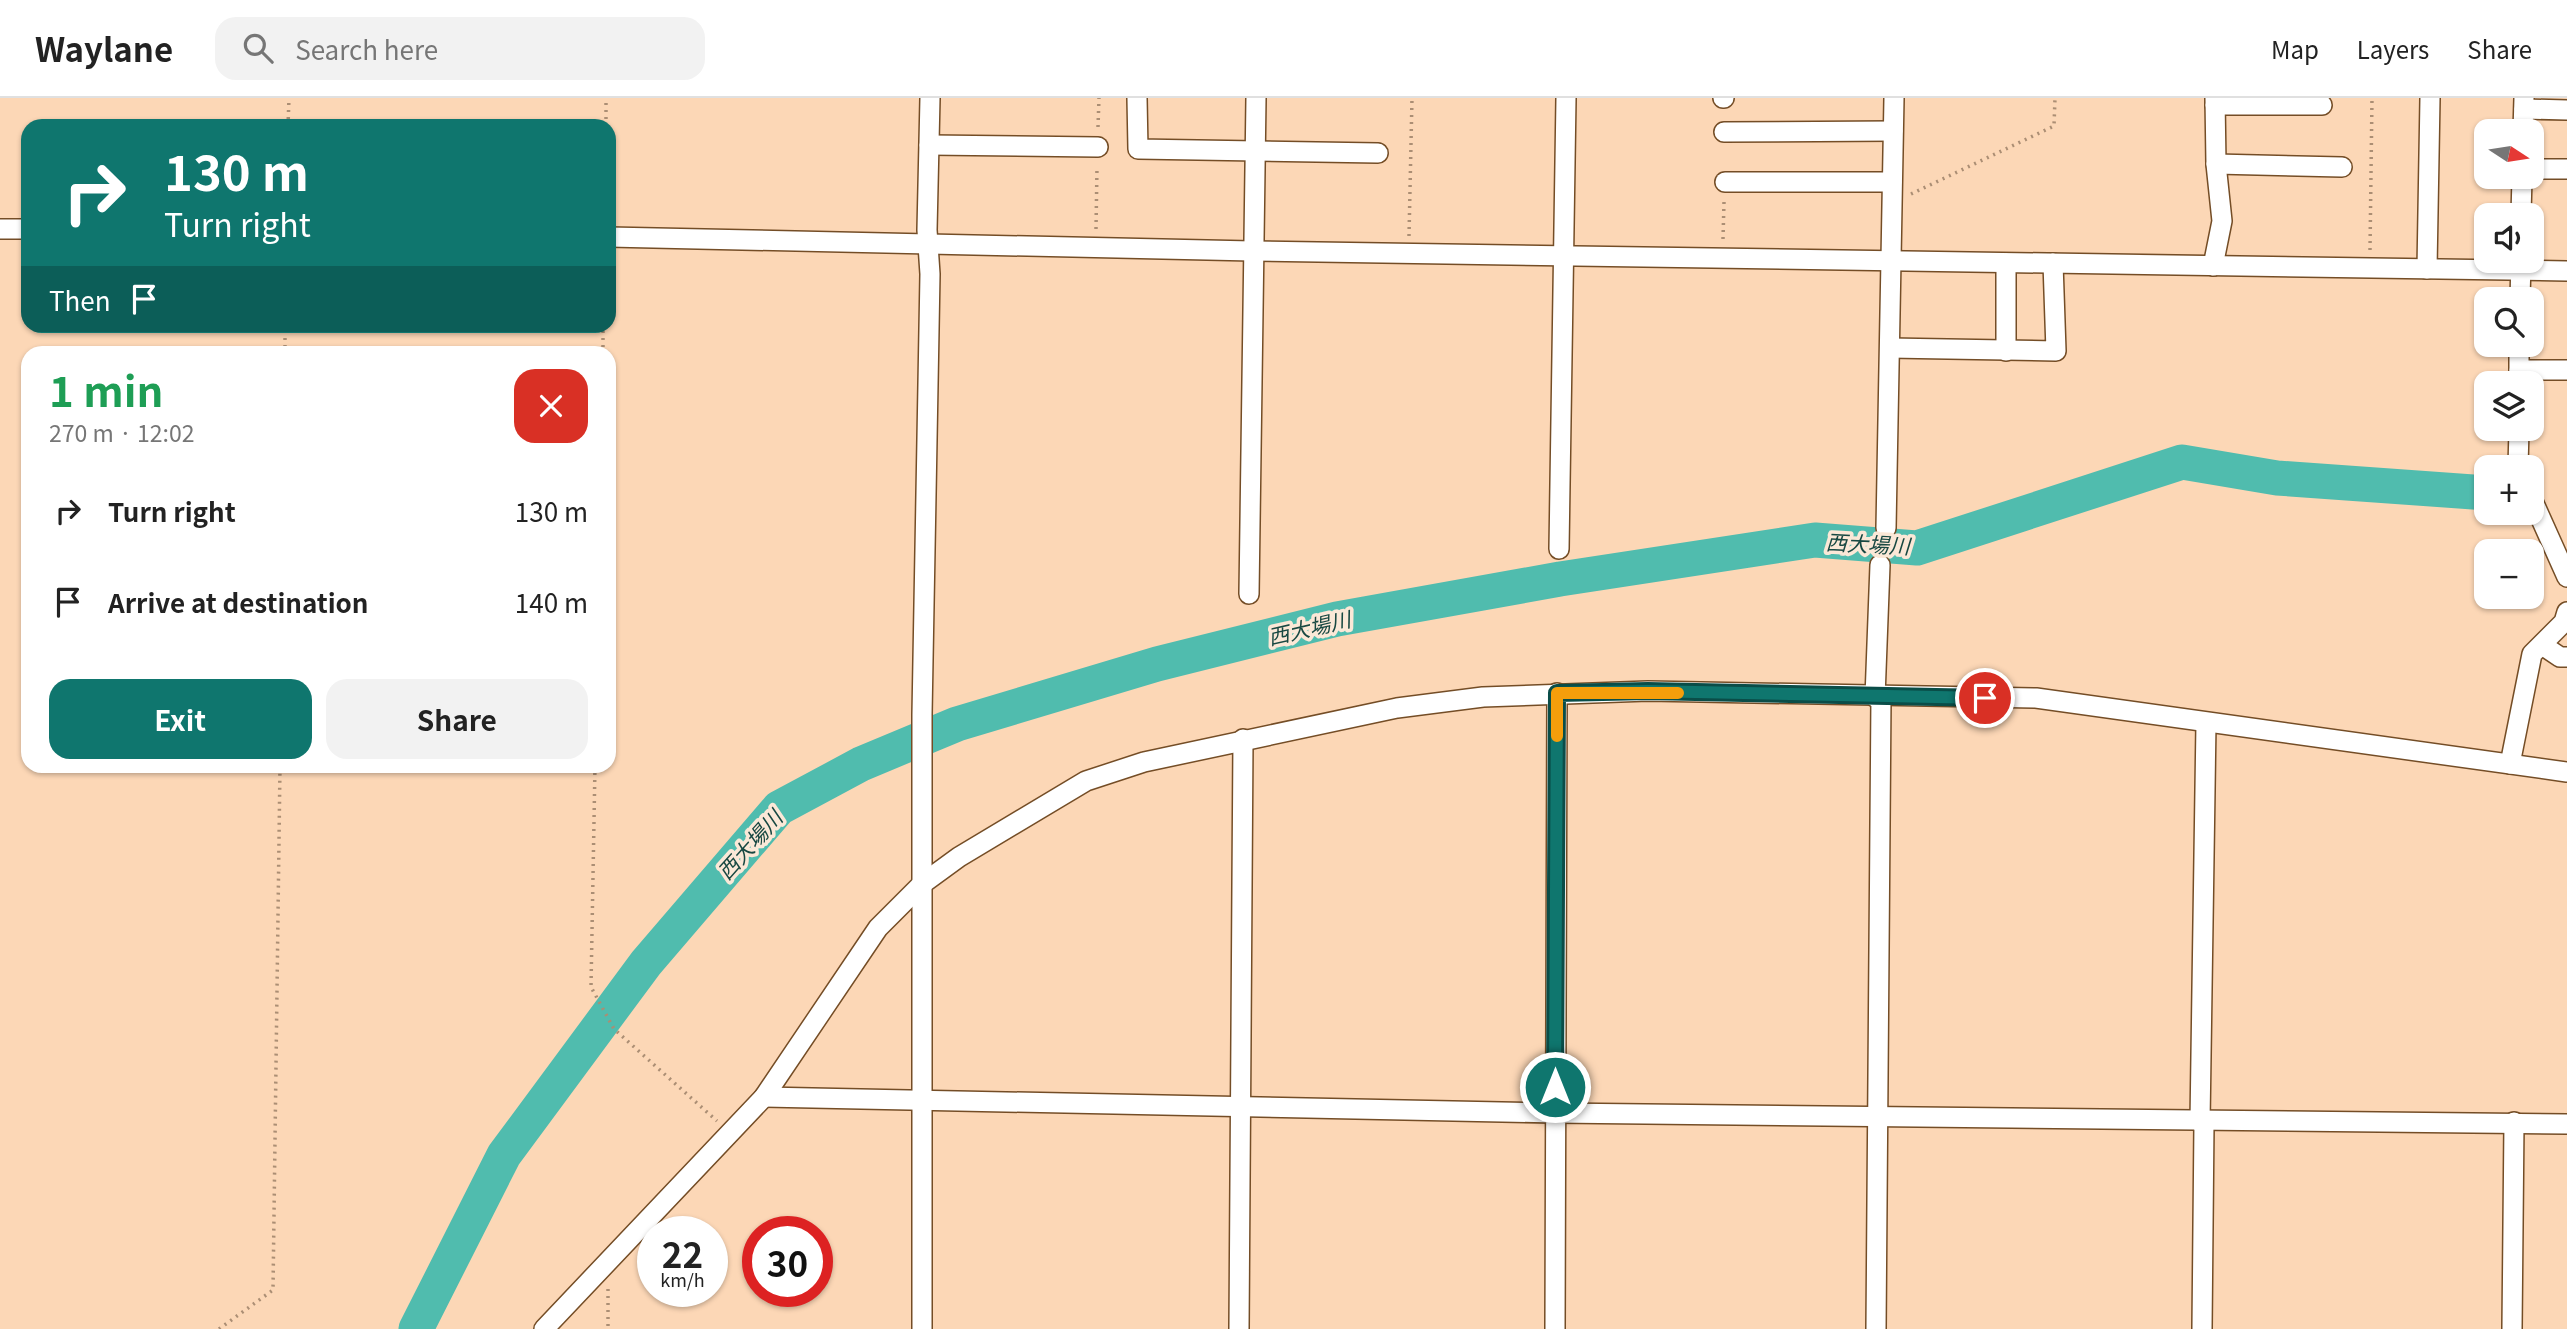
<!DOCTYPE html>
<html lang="en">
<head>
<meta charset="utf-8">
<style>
  :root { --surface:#fff; --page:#f2f2f2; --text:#222; --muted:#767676; --line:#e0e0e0; --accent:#0f766e }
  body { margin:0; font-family:Georgia,"Noto Sans JP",serif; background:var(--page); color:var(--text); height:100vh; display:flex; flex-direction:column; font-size:26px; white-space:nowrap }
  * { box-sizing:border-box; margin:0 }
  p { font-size:23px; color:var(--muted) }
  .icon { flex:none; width:38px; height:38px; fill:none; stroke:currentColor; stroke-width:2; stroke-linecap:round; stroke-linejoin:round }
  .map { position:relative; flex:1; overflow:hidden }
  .drawer { position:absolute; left:21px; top:248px; width:595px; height:427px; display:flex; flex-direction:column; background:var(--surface); border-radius:21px; box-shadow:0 2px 5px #0004 }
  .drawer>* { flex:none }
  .top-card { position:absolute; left:21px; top:21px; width:595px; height:214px; border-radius:21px; box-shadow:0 2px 5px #0004; background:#0f766e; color:#fff; overflow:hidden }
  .needle { width:46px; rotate:102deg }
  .buttons { position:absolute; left:2474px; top:21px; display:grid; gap:14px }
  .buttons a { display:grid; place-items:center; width:70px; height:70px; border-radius:14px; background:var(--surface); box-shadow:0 2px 5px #0004; font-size:35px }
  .speed { position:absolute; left:637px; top:1118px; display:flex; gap:14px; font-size:35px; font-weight:700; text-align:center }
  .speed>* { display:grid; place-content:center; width:91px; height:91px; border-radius:50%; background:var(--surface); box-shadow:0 2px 5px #0004; line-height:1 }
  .speed small { font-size:18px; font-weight:400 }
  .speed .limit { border:10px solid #d22; background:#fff; color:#111 }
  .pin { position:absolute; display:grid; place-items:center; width:60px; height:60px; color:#fff; margin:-30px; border:4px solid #fff; border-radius:50%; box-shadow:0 2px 7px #0007 }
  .me { position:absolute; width:77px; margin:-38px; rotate:0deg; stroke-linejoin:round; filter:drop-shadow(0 0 5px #0008) }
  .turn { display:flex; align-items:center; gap:24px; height:147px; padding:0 28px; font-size:32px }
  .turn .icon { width:91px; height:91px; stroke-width:2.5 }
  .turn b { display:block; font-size:49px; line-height:60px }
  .then { display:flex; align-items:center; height:66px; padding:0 28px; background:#0003; gap:14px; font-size:26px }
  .round { display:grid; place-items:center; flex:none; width:74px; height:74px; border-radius:21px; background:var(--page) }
  .summary { display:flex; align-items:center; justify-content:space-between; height:119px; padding:0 28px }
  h1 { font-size:42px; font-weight:700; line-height:52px; color:#1e9e55 }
  .primary-button { display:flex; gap:14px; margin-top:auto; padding:14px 28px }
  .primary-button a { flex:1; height:80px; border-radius:21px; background:var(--accent); color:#fff; font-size:28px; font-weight:700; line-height:80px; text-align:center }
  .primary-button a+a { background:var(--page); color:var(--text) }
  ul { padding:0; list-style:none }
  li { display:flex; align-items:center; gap:21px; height:91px; padding:0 28px }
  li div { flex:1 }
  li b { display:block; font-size:26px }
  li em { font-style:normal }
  header { display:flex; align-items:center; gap:42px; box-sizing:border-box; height:98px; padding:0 35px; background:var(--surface); border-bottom:2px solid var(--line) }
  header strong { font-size:33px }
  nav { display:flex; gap:38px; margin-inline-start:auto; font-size:24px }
  .search { width:490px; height:63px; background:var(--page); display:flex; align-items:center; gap:18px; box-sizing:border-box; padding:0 24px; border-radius:21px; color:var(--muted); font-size:26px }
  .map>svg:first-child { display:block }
</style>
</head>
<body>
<header>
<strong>Waylane</strong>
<div class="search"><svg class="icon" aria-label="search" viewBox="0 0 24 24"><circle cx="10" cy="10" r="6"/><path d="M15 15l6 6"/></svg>Search here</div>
<nav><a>Map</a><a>Layers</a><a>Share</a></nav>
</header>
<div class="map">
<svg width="2567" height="1231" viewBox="0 0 2567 1231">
  <rect width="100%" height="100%" fill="#fcd7b6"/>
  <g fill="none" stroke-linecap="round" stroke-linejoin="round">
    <polyline stroke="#50bcae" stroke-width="35" points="416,1231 504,1057 646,865 779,710 861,666 957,626 1157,566 1337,521 1560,481 1815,442 1917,450 2182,364 2277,380 2487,395"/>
    <g stroke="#744d26" stroke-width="22">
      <g id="minor">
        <polyline points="1137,0 1138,51 1378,55"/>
        <polyline points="1723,0 1724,0"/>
        <polyline points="2215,7 2322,7"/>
        <polyline points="2524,11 2567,12"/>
        <polyline points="2523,33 2524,0"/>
        <polyline points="1724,34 1893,33"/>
        <polyline points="929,47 1098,49"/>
        <polyline points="2216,66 2342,69"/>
        <polyline points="2532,71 2567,71"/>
        <polyline points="1725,84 1892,84"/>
        <polyline points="2521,117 2522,79"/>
        <polyline points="0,131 28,131"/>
        <polyline points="609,139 1252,153 2567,173"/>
        <polyline points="2006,165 2006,253"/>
        <polyline points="2213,168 2222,123 2216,66 2215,0"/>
        <polyline points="2427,171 2430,0"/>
        <polyline points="2520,201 2521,163"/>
        <polyline points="1890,250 2056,253 2053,165"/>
        <polyline points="2519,272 2567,272"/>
        <polyline points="2519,284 2519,247"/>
        <polyline points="2518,369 2519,331"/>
        <polyline points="2532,401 2567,479"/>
        <polyline points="1886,430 1894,0"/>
        <polyline points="1559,451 1566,0"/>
        <polyline points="1249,496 1256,0"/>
        <polyline points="2542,547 2560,559 2567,559"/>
        <polyline points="1875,599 1880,467"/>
        <polyline points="2510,666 2532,556 2564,524 2567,514"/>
        <polyline points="764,999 1555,1015 2567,1026"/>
        <polyline points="2200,1024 2206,625"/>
        <polyline points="544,1231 764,999 878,830 922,786 959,759 1086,683 1144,664 1397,610 1483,599 1648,593 2036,600 2567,674"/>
        <polyline points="922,1231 922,617 930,176 927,132 930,0"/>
        <polyline points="1239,1231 1243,641"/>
        <polyline points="1555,1231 1557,595"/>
        <polyline points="1876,1231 1881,599"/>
        <polyline points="2202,1231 2204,1025"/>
        <polyline points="2512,1231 2514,1024"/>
      </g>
    </g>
    <g stroke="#ab8e74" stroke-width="3.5" stroke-dasharray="2 5" stroke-linecap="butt">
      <polyline points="288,28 289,0"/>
      <polyline points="606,28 606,0"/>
      <polyline points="1098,29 1099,0"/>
      <polyline points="1911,96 2054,28 2055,0"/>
      <polyline points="1096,131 1097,69"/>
      <polyline points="1409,138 1412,0"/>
      <polyline points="1723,141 1724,104"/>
      <polyline points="2370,152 2372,0"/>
      <polyline points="285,256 285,228"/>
      <polyline points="603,256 603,228"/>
      <polyline points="595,668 591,889 614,931 717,1023"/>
      <polyline points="608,1191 608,1231"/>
      <polyline points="219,1231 273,1192 280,668"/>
    </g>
    <use href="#minor" stroke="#fff" stroke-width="19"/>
  </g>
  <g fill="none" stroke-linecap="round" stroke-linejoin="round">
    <g stroke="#0a4d48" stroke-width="18">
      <polyline id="route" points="1555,989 1557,595 1648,593 1985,600"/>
    </g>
    <use href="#route" stroke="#0f766e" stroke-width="12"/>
    <polyline stroke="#f59e0b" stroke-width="12" points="1557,638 1557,595 1678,595"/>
  </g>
  <g text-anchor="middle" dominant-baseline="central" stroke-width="7" stroke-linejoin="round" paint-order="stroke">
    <g font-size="21" font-style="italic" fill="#184842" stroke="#fbe8d7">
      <text transform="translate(1868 445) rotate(3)">西大場川</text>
      <text transform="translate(1309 529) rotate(-13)">西大場川</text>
      <text transform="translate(749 746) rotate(-48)">西大場川</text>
    </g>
  </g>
</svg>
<div class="buttons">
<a><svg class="needle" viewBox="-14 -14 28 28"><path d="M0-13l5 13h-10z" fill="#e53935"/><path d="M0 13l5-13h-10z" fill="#767676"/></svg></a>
<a><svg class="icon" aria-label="sound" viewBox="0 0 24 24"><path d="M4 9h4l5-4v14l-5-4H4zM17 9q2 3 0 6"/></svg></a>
<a><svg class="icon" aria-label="search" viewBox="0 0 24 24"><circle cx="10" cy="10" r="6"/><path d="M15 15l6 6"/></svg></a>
<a><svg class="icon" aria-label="layers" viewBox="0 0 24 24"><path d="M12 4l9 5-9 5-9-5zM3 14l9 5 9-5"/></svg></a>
<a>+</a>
<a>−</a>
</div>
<div class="speed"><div>22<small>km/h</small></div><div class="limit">30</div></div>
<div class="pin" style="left:1985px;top:600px;background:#d93025"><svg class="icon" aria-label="arrive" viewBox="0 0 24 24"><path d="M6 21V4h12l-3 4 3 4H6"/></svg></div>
<svg class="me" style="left:1555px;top:989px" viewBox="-20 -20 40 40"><circle r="17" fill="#0f766e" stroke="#fff" stroke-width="3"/><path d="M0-11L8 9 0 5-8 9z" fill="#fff"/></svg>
<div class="top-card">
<div class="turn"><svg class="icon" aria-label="right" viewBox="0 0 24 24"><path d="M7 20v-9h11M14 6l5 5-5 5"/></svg><div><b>130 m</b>Turn right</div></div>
<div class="then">Then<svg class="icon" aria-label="arrive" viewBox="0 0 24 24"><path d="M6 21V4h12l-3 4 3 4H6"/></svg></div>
</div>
<section class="drawer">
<div class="summary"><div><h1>1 min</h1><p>270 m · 12:02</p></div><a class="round" style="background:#d93025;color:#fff"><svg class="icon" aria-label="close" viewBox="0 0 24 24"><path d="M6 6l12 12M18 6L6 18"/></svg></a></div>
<ul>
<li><svg class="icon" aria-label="right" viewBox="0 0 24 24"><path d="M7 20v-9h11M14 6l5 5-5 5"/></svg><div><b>Turn right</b></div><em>130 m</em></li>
<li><svg class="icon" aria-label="arrive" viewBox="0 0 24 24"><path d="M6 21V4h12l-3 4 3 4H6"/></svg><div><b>Arrive at destination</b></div><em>140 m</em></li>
</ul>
<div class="primary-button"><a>Exit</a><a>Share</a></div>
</section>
</div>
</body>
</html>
